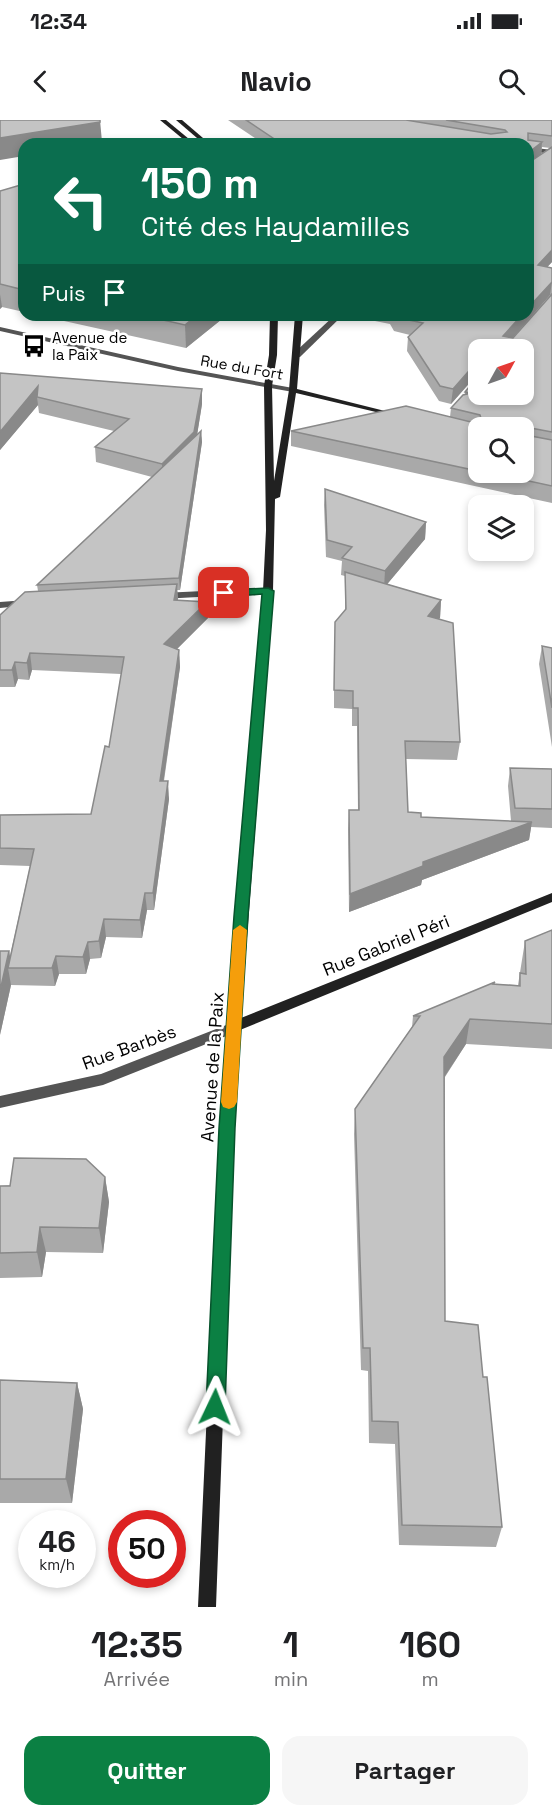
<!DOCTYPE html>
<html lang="fr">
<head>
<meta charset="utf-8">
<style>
  :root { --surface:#fff; --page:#f6f6f6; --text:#202124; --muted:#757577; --accent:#0b8043 }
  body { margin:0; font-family:"Space Grotesk",sans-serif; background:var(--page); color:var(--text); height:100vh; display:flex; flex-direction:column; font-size:22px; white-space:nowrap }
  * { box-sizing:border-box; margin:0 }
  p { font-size:20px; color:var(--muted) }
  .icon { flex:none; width:33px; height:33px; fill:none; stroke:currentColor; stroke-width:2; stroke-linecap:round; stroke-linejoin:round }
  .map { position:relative; height:1487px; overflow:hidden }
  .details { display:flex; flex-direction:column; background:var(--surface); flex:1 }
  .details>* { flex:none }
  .banner { position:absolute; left:18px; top:18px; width:516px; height:183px; border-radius:18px; box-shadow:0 3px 9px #0003; background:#0b6e4f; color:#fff; overflow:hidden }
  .needle { width:39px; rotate:50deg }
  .buttons { position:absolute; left:468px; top:219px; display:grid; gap:12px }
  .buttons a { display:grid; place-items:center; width:66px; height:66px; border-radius:12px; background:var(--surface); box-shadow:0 3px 9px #0003; font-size:30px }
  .speed { position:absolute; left:18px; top:1390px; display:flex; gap:12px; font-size:30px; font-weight:700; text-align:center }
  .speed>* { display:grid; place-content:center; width:78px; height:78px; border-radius:50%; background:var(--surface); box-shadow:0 3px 9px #0003; line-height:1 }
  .speed small { font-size:15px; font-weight:400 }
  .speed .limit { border:9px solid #d22; background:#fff; color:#111 }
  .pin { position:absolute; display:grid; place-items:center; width:51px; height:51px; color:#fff; margin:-26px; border-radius:12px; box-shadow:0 3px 9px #0006 }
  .me { position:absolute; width:66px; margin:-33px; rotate:2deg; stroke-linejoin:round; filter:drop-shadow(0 0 4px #0008) }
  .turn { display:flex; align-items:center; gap:21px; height:126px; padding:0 24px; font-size:27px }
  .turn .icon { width:78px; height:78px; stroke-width:2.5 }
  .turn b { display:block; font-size:42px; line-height:51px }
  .then { display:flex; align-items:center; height:57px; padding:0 24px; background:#0003; gap:12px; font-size:22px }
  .eta { display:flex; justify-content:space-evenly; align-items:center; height:102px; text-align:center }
  .eta b { font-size:36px; font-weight:800; line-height:42px }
  .primary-button { display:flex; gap:12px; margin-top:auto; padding:12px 24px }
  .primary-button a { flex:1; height:69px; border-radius:18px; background:var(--accent); color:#fff; font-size:24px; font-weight:800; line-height:69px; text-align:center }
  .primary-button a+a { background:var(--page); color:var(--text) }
  .status { display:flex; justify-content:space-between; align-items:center; height:42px; padding:0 30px; background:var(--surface); direction:ltr }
  .status svg { height:16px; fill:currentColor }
  header { display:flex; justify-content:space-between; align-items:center; height:78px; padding:0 24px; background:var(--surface); font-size:27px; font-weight:800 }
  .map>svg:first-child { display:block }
</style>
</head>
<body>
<div class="status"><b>12:34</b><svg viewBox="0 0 49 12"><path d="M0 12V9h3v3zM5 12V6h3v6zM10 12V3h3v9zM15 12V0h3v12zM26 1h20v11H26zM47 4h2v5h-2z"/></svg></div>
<header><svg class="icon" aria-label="back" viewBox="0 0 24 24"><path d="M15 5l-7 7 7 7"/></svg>Navio<svg class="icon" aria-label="search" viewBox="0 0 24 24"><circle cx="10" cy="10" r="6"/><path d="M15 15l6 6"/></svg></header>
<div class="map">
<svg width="552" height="1487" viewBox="0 0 552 1487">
  <rect width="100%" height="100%" fill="#fff"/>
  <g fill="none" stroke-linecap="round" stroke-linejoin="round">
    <g fill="#545454" fill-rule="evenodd">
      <polygon points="528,27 552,30 552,34 528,31"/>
      <polygon points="335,195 343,195 300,237 294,237 294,233"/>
      <polygon points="0,207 178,247 293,268 297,270 293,272 178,251 0,211"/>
      <polygon points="268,468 273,471 271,473 162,479 157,476 162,473"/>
      <polygon points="27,480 32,483 30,485 0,488 0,482"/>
      <polygon points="234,902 239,903 241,907 239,911 103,965 0,988 0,976 101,954"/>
    </g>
    <g fill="#212121" fill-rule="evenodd">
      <polygon points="160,0 166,0 195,24 189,24"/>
      <polygon points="176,0 182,0 210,24 204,24"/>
      <polygon points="270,195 278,195 277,235 272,266 274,361 289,270 295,195 303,195 297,269 401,295 397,297 296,273 280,377 275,379 273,471 241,898 552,773 552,782 240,910 233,1028 216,1487 198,1487 219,1028 235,796 263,471 266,410 264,266 269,235"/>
    </g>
  </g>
  <g fill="#a9a9a9" fill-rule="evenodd">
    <path d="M228,0H552V142L547,147L552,162V383L291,326V311L450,297L451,288L465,274V272L476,258L473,259L451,284L439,281L407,231L408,217L410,215L394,211L390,204L365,199V195H528V24H264ZM542,27L550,28L541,34ZM550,175H551L514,216ZM478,230L524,274H478ZM478,308L524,352H478Z"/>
    <polygon points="24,64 24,192 2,187 0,189 0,71"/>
    <polygon points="37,195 227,195 186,228"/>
    <polygon points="0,253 202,269 202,284 197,315 201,311 202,322 180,470 177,470 178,480 208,498 177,529 179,530 180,547 164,661 169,679 154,790 147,790 142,818 106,817 101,838 90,839 86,854 59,854 55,866 11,865 0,915 9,831 10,836 30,746 0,745 0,695 91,694 109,627 121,554 32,550 29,560 18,559 15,567 0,567 0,495 38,471 37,465 152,357 96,342 95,327 114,311 39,293 38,285 0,330"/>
    <polygon points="325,369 426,402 425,419 387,464 441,480 440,498 438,499 460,622 457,640 406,639 408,692 421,697 511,701 508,666 510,648 552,649 552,708 531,707 529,720 422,760 421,765 349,792 348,709 349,690 358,690 357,606 352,606 352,589 334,588 334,520 345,491 345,456 341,455 342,441 326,437 324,385"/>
    <polygon points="542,526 552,528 552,627 539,544"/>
    <polygon points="552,810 552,929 466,924 445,957 445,1201 483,1257 502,1407 496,1427 399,1425 395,1324 369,1323 368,1251 361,1250 354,1014 355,989 412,907 413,896 494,864 518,865 525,821"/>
    <polygon points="105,1057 109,1082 103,1133 46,1132 42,1157 0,1158 0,1066"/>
    <polygon points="0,1260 77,1263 83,1289 72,1383 0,1383"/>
  </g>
  <g fill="#898989">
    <polygon points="100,0 102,22 92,24 24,24 24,36 0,40 0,18"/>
    <polygon points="542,22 541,35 528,44 528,33"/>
    <polygon points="552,130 552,142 536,159 538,145"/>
    <polygon points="552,162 550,175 502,230 503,216 522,195 528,195 528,188"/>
    <polygon points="0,174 2,187 0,189"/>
    <polygon points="197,195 227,195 186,228 185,205"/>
    <polygon points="475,244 473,259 451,284 453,269"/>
    <polygon points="38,266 37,277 38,285 0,330 0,312"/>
    <polygon points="202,269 202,284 195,328 163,360 162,344"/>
    <polygon points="201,311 202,322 180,470 179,458"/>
    <polygon points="426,402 425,419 384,468 385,451"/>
    <polygon points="177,464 178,480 174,480"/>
    <polygon points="441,480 440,498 426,514 428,496"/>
    <polygon points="207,482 208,498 165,541 164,524"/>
    <polygon points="179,530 180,547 161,678 160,661"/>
    <polygon points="30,533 32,550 29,560 27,543"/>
    <polygon points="15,542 18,559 15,567 12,550"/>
    <polygon points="168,661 169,679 154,790 153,773"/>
    <polygon points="532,702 529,720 422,760 421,765 349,792 350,774 423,742"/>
    <polygon points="145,773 147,790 142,818 140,800"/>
    <polygon points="104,799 106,817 101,838 99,821"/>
    <polygon points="88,822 90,839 86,854 83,837"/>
    <polygon points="9,831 12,848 8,848 11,865 0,915 0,871"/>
    <polygon points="56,836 59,854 55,866 52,848"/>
    <polygon points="470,899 466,924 441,962 444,937"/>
    <polygon points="105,1057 109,1082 103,1133 99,1108"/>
    <polygon points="40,1107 46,1132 42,1157 37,1132"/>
    <polygon points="77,1263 83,1289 72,1383 66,1359"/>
  </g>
  <g fill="#c4c4c4" stroke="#898989" stroke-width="1.5">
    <polygon points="0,0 100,0 100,2 0,18"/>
    <polygon points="246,0 406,0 491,14 507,12 505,10 446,0 552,0 552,16 528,13 528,20 542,22 528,33 528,36 528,24 282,24"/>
    <polygon points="552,27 552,130 538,145 552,148 552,162 528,188 528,41 531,41"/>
    <polygon points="24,64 24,170 0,164 0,71"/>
    <polygon points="552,174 552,312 525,307 526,315 552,320 552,366 487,352 524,352 524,308 478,308 478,351 291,311 406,286 479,304 482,302 480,295 451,288 463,275 471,273 465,272 478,256 478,274 524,274 524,230 478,230 478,244 475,244 453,269 440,266 408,217 423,203 395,197 394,195 522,195 503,216 513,218"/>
    <polygon points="141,195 197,195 185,205"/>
    <polygon points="0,253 202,269 194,312 162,344 95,327 129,299 37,277 38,266 0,312"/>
    <polygon points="201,311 179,458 37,465"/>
    <polygon points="325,369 426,402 385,451 342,438 352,427 327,420"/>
    <polygon points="345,452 441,480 428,496 453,503 460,622 405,621 408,692 421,693 421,697 532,702 423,742 423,746 350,774 349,690 359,690 358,588 353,588 353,571 334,570 335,502 346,489"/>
    <polygon points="177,464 174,480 207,482 164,524 179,530 160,661 168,661 153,773 145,773 140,800 104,799 99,821 88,822 83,837 56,836 52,848 8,848 34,729 0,728 0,695 91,694 105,626 109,627 124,537 30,533 27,543 15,542 12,550 0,550 0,495 25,472"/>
    <polygon points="542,526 552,528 552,588"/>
    <polygon points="510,648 552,649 552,689 515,688"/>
    <polygon points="552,810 552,904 470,899 444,937 445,1201 478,1205 483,1257 487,1257 502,1407 402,1405 398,1302 372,1301 370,1228 363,1228 355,989 420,896 413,896 495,862 493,864 520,866 520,853 526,854 525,821"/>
    <polygon points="0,831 9,831 0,871"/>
    <polygon points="14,1038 86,1039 105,1057 99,1108 40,1107 37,1132 0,1133 0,1066 10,1066"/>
    <polygon points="0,1260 77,1263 66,1359 0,1359"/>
  </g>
  <polygon fill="#0b8043" stroke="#07532c" stroke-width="1.5" points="268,468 274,471 248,796 235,1008 225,1287 222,1294 215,1297 209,1294 206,1287 219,1008 234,796 262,474 224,477 218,473 224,470"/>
  <polygon fill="#f59e0b" points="240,805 247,810 237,982 234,987 229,989 223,987 221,982 233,810"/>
  <defs>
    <g id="bus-bare" transform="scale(1.8)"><path d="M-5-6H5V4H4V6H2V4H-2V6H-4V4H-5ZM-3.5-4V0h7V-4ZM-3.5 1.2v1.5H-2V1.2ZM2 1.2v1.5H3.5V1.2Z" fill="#000" stroke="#fff" stroke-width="2.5" paint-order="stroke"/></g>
  </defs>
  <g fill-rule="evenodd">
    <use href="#bus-bare" x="34" y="226"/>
  </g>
  <g text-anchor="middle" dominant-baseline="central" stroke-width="5" stroke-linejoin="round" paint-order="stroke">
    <g font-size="15" fill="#000" stroke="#fff" text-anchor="start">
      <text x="52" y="217">Avenue de<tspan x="52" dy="17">la Paix</tspan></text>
    </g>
    <g font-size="15" fill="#000" stroke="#fff">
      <text transform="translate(242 247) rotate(10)">Rue du Fort</text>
    </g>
    <g font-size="18" fill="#000" stroke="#fff">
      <text transform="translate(386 825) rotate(-22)">Rue Gabriel Péri</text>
      <text transform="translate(129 927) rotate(-20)">Rue Barbès</text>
      <text transform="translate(212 947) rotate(-86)">Avenue de la Paix</text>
    </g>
  </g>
</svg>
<div class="buttons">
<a><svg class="needle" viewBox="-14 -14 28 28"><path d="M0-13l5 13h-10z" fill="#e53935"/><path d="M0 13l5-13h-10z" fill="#757577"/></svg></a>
<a><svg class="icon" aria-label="search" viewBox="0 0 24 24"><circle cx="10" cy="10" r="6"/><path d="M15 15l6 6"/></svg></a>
<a><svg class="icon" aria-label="layers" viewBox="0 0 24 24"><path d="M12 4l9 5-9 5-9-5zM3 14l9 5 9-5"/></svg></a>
</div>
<div class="speed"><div>46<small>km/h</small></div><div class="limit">50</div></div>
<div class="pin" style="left:224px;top:473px;background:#d93025"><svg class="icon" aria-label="arrive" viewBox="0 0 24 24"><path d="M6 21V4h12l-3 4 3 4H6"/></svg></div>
<svg class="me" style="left:215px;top:1287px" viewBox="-20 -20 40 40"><path d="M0-17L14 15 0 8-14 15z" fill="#0b8043" stroke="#fff" stroke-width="4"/></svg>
<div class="banner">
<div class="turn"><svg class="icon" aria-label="left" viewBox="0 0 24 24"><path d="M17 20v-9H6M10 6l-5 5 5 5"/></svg><div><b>150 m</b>Cité des Haydamilles</div></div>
<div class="then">Puis<svg class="icon" aria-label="arrive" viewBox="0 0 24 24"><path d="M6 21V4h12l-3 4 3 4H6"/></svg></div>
</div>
</div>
<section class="details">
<div class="eta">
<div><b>12:35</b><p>Arrivée</p></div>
<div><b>1</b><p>min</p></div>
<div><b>160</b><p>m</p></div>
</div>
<div class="primary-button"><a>Quitter</a><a>Partager</a></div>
</section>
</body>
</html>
